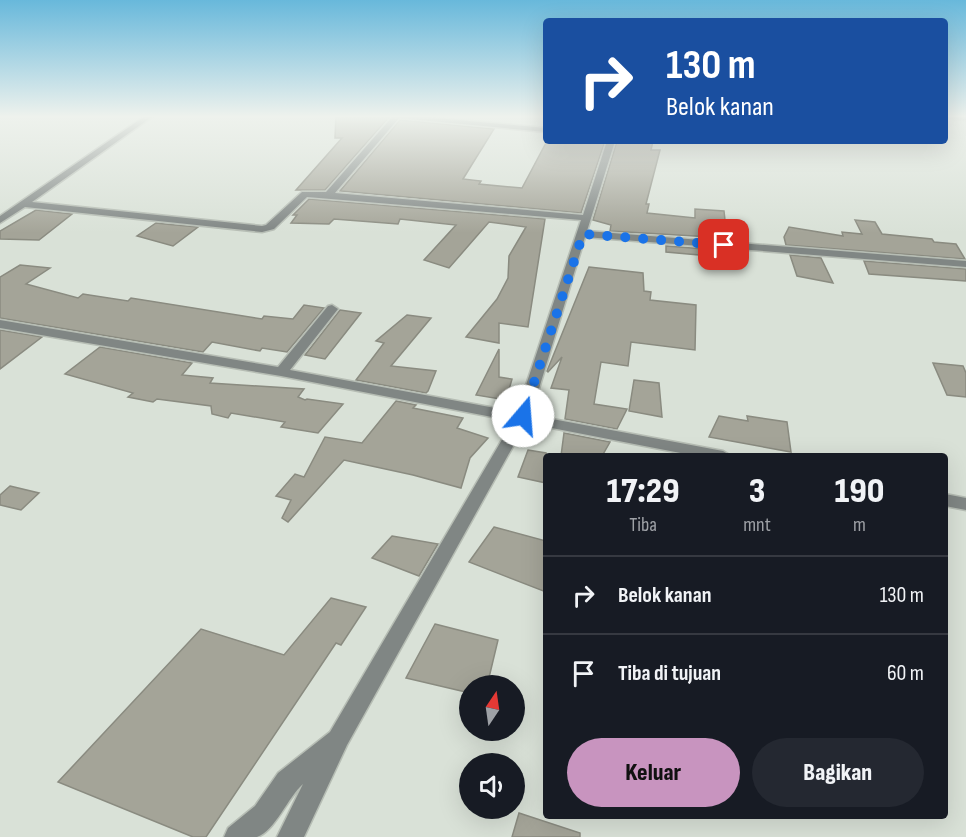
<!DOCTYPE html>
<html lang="id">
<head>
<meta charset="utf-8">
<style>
  :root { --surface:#171b24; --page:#242831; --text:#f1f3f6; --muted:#9ea1a6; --line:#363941; --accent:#c894bf }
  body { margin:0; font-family:"Sofia Sans Condensed",sans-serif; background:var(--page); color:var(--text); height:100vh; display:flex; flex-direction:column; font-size:22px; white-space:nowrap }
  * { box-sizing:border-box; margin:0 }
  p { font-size:20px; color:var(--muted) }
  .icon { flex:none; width:33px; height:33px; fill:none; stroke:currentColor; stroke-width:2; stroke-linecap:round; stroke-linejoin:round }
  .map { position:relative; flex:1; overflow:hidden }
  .drawer { position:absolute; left:543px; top:453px; width:405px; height:366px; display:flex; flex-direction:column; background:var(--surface); border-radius:6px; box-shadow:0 6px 24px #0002 }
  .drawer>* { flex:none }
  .guide { position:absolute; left:543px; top:18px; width:405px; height:126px; border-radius:6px; box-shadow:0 6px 24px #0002; background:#1a4fa0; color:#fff; overflow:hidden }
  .needle { width:39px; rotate:13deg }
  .controls { position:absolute; left:459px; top:675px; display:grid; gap:12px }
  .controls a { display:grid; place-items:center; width:66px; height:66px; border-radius:50%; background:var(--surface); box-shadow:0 6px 24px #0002; font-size:30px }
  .pin { position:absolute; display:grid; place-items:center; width:51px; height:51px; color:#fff; margin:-26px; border-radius:12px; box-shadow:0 3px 9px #0006 }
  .me { position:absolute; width:66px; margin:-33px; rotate:18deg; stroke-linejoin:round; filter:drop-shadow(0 0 4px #0008) }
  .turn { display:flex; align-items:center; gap:21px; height:126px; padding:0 24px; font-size:27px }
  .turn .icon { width:78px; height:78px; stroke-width:2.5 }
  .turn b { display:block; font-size:42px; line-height:51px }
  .eta { display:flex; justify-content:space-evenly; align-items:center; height:102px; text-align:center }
  .eta b { font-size:36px; font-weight:800; line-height:42px }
  .action { display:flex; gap:12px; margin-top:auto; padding:12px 24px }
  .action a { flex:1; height:69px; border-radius:36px; background:var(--accent); color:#111; font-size:24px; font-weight:800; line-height:69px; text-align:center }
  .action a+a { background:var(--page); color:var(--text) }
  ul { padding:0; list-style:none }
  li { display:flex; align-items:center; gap:18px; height:78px; padding:0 24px; border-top:2px solid var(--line) }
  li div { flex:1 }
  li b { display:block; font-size:22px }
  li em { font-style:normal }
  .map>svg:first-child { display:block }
</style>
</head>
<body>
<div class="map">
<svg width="966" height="837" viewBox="0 0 966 837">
  <rect width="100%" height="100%" fill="#d9e1d7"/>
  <g fill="#a4a498" stroke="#8a8b80" stroke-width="1.5">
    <polygon points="336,116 390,116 325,190 296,190 342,138 335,138"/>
    <polygon points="400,120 494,129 463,179 481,181 479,184 522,188 547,141 605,141 581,213 340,191"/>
    <polygon points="617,141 653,141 651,150 660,150 646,204 649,204 647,213 695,218 695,209 724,211 725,220 744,222 745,239 610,231 611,225 593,220"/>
    <polygon points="309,199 545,219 528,327 499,323 499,343 466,337 497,299 508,278 509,256 526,227 489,222 449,268 424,260 456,225 400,219 398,224 334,219 329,224 291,223 297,215 293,215"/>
    <polygon points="36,210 72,214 39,240 0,239 0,231"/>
    <polygon points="855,220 875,222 882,234 932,239 934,242 956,244 965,259 786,245 784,237 789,227 843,236 842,232 862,234"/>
    <polygon points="156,223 165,224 198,227 173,246 137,236"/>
    <polygon points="666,246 730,251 728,269 705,265 699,255 666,252"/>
    <polygon points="790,255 821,258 833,283 797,276"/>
    <polygon points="864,261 966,269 966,281 869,274"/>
    <polygon points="20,265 50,268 26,284 78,298 83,294 128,301 131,298 262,319 264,316 293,319 304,305 324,308 287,352 262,348 260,351 212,342 203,352 0,318 0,277"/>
    <polygon points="589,267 643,273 644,291 651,292 650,300 696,305 695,350 631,342 628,366 601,362 594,404 627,409 617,429 565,419 569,390 551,388 562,357 548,372 547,371"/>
    <polygon points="340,310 361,313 325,359 305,355"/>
    <polygon points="407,315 431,318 391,366 436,371 428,391 426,393 356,380 384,343 376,341"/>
    <polygon points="0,330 42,337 0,369"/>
    <polygon points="100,347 192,363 182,375 213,378 210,383 304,389 298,397 305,400 307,399 343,404 318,433 281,427 285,422 231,413 228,418 212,414 211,406 157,399 153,402 128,397 133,393 65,374"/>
    <polygon points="499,349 499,377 512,379 506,400 476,395"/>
    <polygon points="933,363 963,366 966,373 966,397 947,395"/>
    <polygon points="634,380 659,383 662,417 629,411"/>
    <polygon points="396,401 416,405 413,408 463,418 457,428 488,438 470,458 461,488 413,475 344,460 288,522 282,518 291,500 276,496 295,474 304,477 325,437 362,443"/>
    <polygon points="719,416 748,421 747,416 787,422 791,452 709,437"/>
    <polygon points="564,433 610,442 602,456 561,456"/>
    <polygon points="528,450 546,453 546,483 518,477"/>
    <polygon points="10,486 39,493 21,510 0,505 0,495"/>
    <polygon points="494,527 546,541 546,592 469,562"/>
    <polygon points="392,536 438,544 419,576 372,558"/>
    <polygon points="331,598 366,607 341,645 336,643 206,837 193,837 58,782 201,629 284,655"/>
    <polygon points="435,624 498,640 487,686 470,686 470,693 406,678"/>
    <polygon points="519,813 580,833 580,837 512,837"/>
  </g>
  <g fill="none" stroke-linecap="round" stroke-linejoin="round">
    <g stroke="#b6bdb4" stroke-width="3">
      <g id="street">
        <path d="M145,116H153L32,202L262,226L266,225L302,192H326L393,116H414L546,128V132L399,118L335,193L583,215L607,141H615L587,231L966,261V267L585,237L531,415L723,451L731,456H696L526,423L347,745L304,837H277L303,784C288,797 275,831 257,837C248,837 233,837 224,837L228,828L255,806L278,773L330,732L513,421L281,376L0,328V320L278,367L328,306L332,305L338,309L290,370L517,412L581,220L307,197L274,229L262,232L25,207L0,223V216Z"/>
        <polygon points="945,116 966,116 966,120 945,118"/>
        <polygon points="945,494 966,498 966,510 945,506"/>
      </g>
    </g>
    <use href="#street" fill="#808684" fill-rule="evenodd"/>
  </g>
  <linearGradient id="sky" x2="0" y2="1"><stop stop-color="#68b8db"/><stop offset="0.5" stop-color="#eef2ed"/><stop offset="1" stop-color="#eef2ed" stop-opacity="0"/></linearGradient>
  <rect width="966" height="233" fill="url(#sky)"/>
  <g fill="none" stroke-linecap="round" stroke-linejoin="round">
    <polyline stroke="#1a73e8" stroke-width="10" stroke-dasharray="0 18" points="523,416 583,234 724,245"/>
  </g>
</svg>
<div class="controls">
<a><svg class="needle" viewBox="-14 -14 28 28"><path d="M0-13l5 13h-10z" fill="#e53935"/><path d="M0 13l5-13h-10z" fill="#9ea1a6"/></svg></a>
<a><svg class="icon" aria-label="sound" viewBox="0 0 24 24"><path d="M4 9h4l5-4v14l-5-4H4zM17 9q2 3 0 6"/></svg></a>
</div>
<div class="pin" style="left:724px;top:245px;background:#d93025"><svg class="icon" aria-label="arrive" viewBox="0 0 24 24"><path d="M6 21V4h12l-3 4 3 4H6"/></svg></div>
<svg class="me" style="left:523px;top:416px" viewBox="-20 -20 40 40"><circle r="19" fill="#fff"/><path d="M0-13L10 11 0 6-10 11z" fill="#1a73e8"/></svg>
<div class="guide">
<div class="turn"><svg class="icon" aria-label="right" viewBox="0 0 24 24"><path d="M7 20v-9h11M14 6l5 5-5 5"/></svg><div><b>130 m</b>Belok kanan</div></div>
</div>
<section class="drawer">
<div class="eta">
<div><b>17:29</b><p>Tiba</p></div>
<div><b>3</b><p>mnt</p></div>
<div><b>190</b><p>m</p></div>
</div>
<ul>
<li><svg class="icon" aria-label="right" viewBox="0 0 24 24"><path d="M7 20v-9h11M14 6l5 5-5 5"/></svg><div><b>Belok kanan</b></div><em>130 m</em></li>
<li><svg class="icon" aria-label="arrive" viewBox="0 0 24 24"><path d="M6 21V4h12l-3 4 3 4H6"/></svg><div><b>Tiba di tujuan</b></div><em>60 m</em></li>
</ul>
<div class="action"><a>Keluar</a><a>Bagikan</a></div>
</section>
</div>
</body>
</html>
